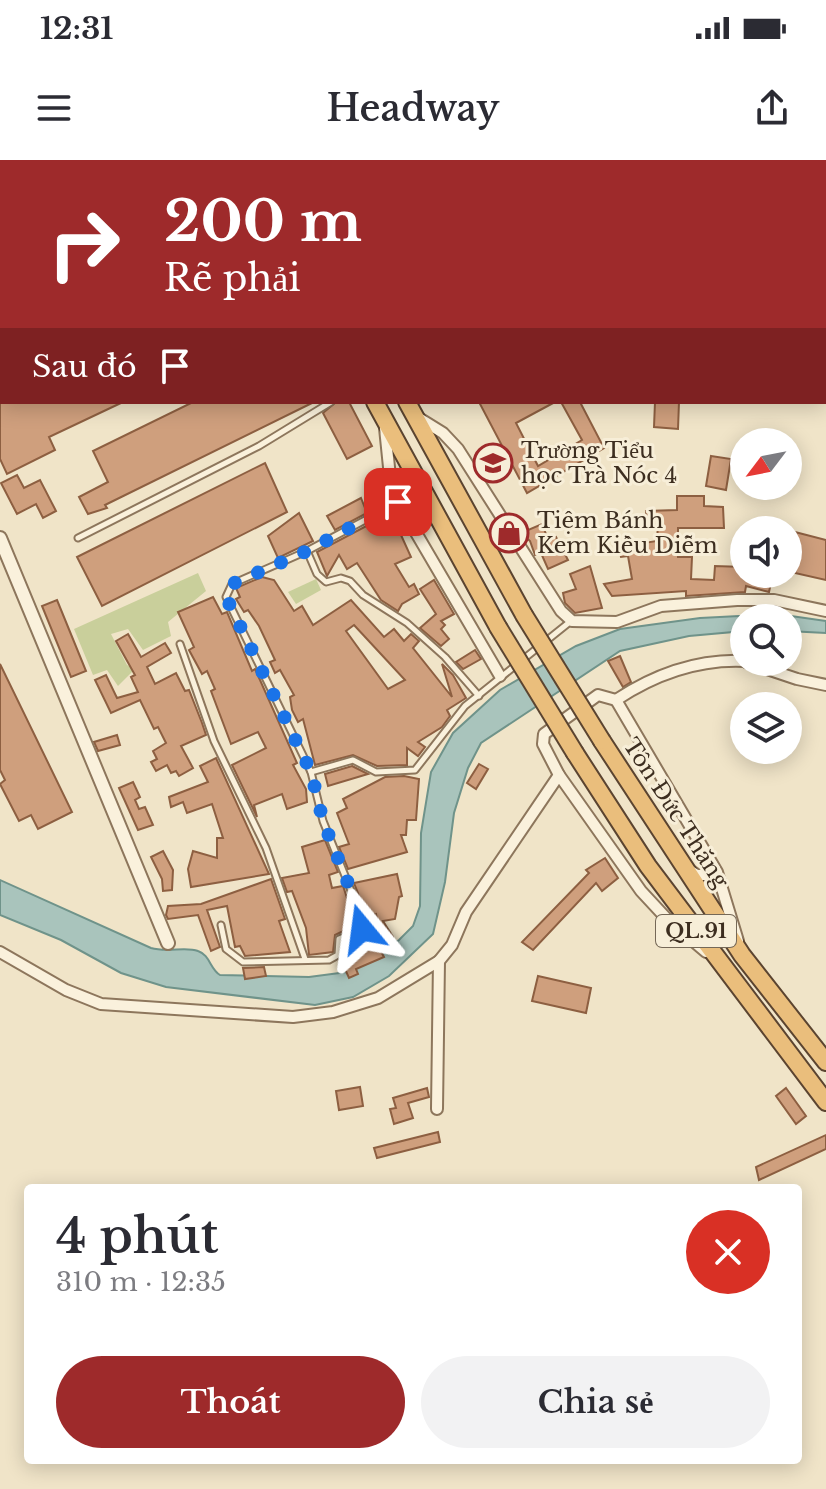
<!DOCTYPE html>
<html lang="vi">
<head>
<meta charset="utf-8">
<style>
  :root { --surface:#fff; --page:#f2f2f3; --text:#2b2b33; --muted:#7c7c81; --accent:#9e2a2b }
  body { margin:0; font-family:"Libre Baskerville",serif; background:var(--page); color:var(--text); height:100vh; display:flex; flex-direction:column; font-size:30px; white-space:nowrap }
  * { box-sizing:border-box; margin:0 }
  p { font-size:26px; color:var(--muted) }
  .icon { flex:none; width:44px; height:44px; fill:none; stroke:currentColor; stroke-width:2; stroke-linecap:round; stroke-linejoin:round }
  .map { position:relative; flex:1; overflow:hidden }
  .panel { position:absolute; left:24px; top:1024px; width:778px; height:280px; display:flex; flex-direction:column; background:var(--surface); border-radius:8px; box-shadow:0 4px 20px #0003 }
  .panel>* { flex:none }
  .hud { position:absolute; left:0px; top:0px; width:826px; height:244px; box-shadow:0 4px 20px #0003; background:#9e2a2b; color:#fff; overflow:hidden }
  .needle { width:52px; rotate:238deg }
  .controls { position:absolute; left:730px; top:268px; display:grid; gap:16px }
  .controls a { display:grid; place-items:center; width:72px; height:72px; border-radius:50%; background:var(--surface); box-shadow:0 4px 20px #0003; font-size:40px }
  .pin { position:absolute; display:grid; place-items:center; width:68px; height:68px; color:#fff; margin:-34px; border-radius:16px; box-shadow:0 4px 12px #0006 }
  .me { position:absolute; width:88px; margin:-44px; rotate:344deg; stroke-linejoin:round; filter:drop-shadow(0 0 6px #0008) }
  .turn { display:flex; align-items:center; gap:28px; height:168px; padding:0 32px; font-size:36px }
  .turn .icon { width:104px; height:104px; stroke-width:2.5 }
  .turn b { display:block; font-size:56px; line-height:68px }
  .then { display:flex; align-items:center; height:76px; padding:0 32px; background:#0003; gap:16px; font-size:30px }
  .round { display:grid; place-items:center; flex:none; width:84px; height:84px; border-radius:42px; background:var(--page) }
  .head { display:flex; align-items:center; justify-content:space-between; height:136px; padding:0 32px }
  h1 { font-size:48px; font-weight:600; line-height:60px }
  .cta { display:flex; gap:16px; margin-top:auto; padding:16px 32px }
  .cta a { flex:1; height:92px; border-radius:48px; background:var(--accent); color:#fff; font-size:32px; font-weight:600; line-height:92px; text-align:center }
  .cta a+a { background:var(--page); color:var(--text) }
  .status { display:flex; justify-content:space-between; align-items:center; height:56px; padding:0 40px; background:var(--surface); direction:ltr }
  .status svg { height:22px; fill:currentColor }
  header { display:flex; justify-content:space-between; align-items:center; height:104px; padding:0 32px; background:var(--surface); font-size:36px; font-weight:600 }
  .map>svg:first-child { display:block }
</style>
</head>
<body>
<div class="status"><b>12:31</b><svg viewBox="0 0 49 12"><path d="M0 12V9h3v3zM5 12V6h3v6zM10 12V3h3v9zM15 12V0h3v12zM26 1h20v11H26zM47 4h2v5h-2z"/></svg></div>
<header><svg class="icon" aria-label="menu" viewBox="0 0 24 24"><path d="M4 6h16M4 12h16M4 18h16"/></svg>Headway<svg class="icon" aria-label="share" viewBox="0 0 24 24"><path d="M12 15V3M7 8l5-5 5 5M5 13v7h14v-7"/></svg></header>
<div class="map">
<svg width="826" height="1329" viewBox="0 0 826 1329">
  <rect width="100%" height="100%" fill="#f0e4c8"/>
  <g fill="#c9cf9b">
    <polygon points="198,413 206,431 168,462 171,476 143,490 128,469 111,474 127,505 135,509 118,526 107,510 93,515 74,469"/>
    <polygon points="316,419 321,430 296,444 288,432"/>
  </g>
  <path fill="#a9c4bc" stroke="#6f938a" stroke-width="2" d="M777,454L826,461V473L788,471V458H744V471L689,476L620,491L481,583L468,608L454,653L445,722L433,774L389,816L353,837L315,845L166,827L121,813L61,780L0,755V720L151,788C168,793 185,786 198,791C210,795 210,809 220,815L309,817L347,812L399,780L413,766L420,746L421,673L431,612L453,573L500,530L576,486L620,469L700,458Z"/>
  <g fill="#cf9f7d" stroke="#8d5f41" stroke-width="2" fill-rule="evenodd">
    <polygon points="0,242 123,242 49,277 55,290 7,314 0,299"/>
    <polygon points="193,242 314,242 105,345 107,348 88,354 79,337 108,322 93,291"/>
    <polygon points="336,242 349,242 372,286 347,299 323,253"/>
    <polygon points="479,242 555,242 516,263 538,306 582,280 561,242 580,242 604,288 527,333"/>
    <polygon points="655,242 679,242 678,269 654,267"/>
    <polygon points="711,296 731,299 726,330 706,326"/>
    <polygon points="265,303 287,352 102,446 77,397"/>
    <polygon points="17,315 24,328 40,320 56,351 43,358 36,344 17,354 1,323"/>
    <polygon points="677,336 704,336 704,346 723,347 724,368 678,368 678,397 692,397 691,419 714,420 715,406 744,407 744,414 773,414 769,432 746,426 745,432 686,436 686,431 612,436 604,424 632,419 628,396 621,397 619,387 657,381 658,364 647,364 646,351 677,350"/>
    <polygon points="361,338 367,353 335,370 327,356"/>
    <polygon points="299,353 313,381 278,398 268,376"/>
    <polygon points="391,353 411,397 395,404 409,427 414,424 419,434 402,444 398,451 381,440 357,403 347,409 339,395 327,416 317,392"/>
    <polygon points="542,364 548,379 556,377 568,400 548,409 541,393 535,395 530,381 521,373"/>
    <polygon points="795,372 826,380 826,420 795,413 799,391 793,390"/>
    <polygon points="590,406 602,448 575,453 565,443 563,433 576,429 570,414"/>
    <path d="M262,417L274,420L294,451L302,446L313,465L351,440L384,477L394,469L404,481L411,474L419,481L413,488L452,537L442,504L453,515L466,538L447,550L450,556L442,567L418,582L425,587L418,596L407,588V605L377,606L353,595L315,605L303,559L298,562L292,550L290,537L294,535L280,510L275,513L270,502L275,500L259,466L248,450L244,452L236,439L240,437L236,428ZM354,465L405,520L388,529L346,471Z"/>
    <polygon points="434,420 454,454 441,461 445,465 441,469 449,479 441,486 420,468 436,454 420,429"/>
    <polygon points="213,437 222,454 227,452 252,511 255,509 260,520 297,603 293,605 306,629 307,642 287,649 282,634 254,645 257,657 232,605 266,588 258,572 231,584 211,531 215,529 207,511 202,514 189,490 194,487 178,452"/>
    <polygon points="57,440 86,511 71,517 42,446"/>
    <polygon points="128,474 141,497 165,483 171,493 147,507 155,524 176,513 185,531 189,530 202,563 206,575 181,586 193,608 179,616 176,611 171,613 167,605 156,611 151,602 157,599 153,591 166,583 158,567 154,569 140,540 111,553 95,520 106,515 117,538 138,532 131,517 135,515 116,481"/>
    <polygon points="475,490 481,499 463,509 456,502"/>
    <polygon points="620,496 631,522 623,527 608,501"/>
    <polygon points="0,504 72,652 38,669 31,655 19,661 0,624 5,620 0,610"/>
    <polygon points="117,575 120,585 98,591 94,582"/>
    <polygon points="216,598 269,714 191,727 188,709 193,691 217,698 217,678 223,678 212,644 187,653 183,642 171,647 169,637 208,622 200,606"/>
    <polygon points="479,604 488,609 476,629 467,623"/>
    <polygon points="352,606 368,614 328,626 325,614"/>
    <polygon points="404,616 419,619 416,660 407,660 406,675 401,675 407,692 348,709 339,687 349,684 337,653 347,648 343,639 385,617"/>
    <polygon points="133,622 140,637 135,640 139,649 145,647 153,665 138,670 119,628"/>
    <polygon points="325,680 338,712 329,715 332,728 343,726 356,765 335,775 333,792 309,795 306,768 292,731 287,732 282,718 309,713 302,687"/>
    <polygon points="163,691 173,710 172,730 163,731 162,719 151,697"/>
    <polygon points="605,698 618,718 602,731 596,723 533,790 522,782 589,713 586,710"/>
    <polygon points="397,714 402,736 399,737 395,759 383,761 393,777 378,786 384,797 356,809 358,814 349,818 341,800 344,783 361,776 364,780 379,772 376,754 367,756 354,723"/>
    <polygon points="271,719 285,759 279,761 290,792 245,796 240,786 235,787 227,746 207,750 220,787 211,791 198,755 168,759 166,755 168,746 201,744"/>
    <polygon points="243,808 264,807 266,816 245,819"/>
    <polygon points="538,816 591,828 586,853 532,841"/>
    <polygon points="360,927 363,946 339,950 336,931"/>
    <polygon points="427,928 429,937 408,943 413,958 394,964 390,949 396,948 393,938"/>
    <polygon points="786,928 806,956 796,964 776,936"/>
    <polygon points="438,972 440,982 377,998 374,988"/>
    <polygon points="826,975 826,989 759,1020 756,1007"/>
  </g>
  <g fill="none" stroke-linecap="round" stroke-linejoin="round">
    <g stroke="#8d765c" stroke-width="9">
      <g id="service">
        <polyline points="353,0 353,2"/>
        <polyline points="440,2 440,0"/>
        <polyline points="78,378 259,286 331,242"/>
        <polyline points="307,391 317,414 326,422 341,418 350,421 363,435 407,463 445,497 479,536"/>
        <polyline points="180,484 214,581 266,688 305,799"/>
        <polyline points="311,612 353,600 376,612 415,610 465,546 571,461"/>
        <polyline points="221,765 226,789 243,802 329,800 338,795 339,779 362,769 362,758 323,661 311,612 226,437 232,424 307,391 397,343"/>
      </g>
    </g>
    <g stroke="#8d765c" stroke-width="14">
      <g id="minor">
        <polyline points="414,255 443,273 458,289 561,451 572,461 617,462 661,446 737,440 774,440 826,451"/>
        <polyline points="385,268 390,317 398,342 500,516"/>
        <polyline points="746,502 797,519 826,525"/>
        <polyline points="559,615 543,584 544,574 598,535 616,540"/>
        <polyline points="689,710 697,715 708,715 713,706"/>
        <path d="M738,781L717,712L616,540C654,515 698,499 744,501"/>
        <polyline points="0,792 66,830 101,844 293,857 333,852 378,838 439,801"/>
        <polyline points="437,949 439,801 452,785 466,752 559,615 641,731 667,759 706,792"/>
      </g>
    </g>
    <g stroke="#8d765c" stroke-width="16">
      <g id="tertiary">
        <polyline points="118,2 122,0"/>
        <polyline points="0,59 2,58"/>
        <polyline points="0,378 168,783"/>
      </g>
    </g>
    <g stroke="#5b4430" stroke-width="20">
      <g id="trunk">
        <polyline points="258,0 259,2"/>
        <polyline points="286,0 287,2"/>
        <polyline points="375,242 498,467"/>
        <polyline points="407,242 524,455"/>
        <polyline points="602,581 742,795 826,902"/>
        <polyline points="575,593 648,706 826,942"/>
      </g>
    </g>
    <use href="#service" stroke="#faf1dc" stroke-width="5"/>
    <use href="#minor" stroke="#faf1dc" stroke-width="10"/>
    <use href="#tertiary" stroke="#faf1dc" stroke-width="12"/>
    <use href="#trunk" stroke="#eabe7c" stroke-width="16"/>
    <g stroke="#5b4430" stroke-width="20" stroke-linecap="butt">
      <g id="trunk-bridge">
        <polyline points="524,455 602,581"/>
        <polyline points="498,467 575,593"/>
      </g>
    </g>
    <use href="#trunk-bridge" stroke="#eabe7c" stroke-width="16"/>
  </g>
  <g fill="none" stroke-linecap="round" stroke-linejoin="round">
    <polyline stroke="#1a73e8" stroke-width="14" stroke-dasharray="0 25.2" points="362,769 362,758 323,661 311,612 226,437 232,424 307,391 398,342"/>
  </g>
  <defs>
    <g id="school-ring" transform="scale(2)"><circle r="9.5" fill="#f7eed8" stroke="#9e2a2b" stroke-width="1.5"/><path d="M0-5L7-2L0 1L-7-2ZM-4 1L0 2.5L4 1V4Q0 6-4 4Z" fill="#9e2a2b"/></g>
    <g id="shop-ring" transform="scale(2)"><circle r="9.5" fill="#f7eed8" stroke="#9e2a2b" stroke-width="1.5"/><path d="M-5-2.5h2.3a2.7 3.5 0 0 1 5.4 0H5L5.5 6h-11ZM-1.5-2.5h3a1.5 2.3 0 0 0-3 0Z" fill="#9e2a2b"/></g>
  </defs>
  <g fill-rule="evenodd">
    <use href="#school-ring" x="493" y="303"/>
    <use href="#shop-ring" x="509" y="373"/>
  </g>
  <g text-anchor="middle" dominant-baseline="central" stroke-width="6" stroke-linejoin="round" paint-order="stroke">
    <rect fill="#f7eed8" stroke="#756857" stroke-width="2" x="656" y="755" width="80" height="32" rx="6"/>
    <g font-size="20" font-weight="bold" fill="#3d2e20">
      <text x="696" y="771">QL.91</text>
    </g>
    <g font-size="22" fill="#3d2e20" stroke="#f7eed8" text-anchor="start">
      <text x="521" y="290">Trường Tiểu<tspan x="521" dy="25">học Trà Nóc 4</tspan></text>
      <text x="537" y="360">Tiệm Bánh<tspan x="537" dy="25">Kem Kiều Diễm</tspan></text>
    </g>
    <g font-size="22" fill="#3d2e20" stroke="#f7eed8">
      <text transform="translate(676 653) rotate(57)">Tôn Đức Thắng</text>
    </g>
  </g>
</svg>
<div class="controls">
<a><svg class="needle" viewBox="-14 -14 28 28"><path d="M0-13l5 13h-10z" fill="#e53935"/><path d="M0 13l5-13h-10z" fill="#7c7c81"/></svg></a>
<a><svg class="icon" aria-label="sound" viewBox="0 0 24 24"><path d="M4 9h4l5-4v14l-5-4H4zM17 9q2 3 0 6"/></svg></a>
<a><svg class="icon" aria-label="search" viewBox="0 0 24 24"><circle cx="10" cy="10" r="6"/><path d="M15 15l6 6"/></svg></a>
<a><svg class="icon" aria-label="layers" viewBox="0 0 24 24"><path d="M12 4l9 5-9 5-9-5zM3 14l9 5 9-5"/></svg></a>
</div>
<div class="pin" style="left:398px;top:342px;background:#d93025"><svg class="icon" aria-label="arrive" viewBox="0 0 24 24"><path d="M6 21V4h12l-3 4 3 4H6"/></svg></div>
<svg class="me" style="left:362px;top:769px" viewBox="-20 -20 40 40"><path d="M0-17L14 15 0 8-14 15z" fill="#1a73e8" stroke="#fff" stroke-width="4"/></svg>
<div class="hud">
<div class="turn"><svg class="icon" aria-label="right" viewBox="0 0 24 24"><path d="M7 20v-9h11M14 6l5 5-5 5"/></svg><div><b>200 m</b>Rẽ phải</div></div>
<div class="then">Sau đó<svg class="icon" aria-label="arrive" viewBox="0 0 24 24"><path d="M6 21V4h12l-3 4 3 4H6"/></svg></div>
</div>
<section class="panel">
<div class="head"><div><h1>4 phút</h1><p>310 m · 12:35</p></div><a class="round" style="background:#d93025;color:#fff"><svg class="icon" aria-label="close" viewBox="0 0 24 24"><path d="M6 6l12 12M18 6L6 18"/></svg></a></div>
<div class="cta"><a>Thoát</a><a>Chia sẻ</a></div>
</section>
</div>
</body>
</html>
